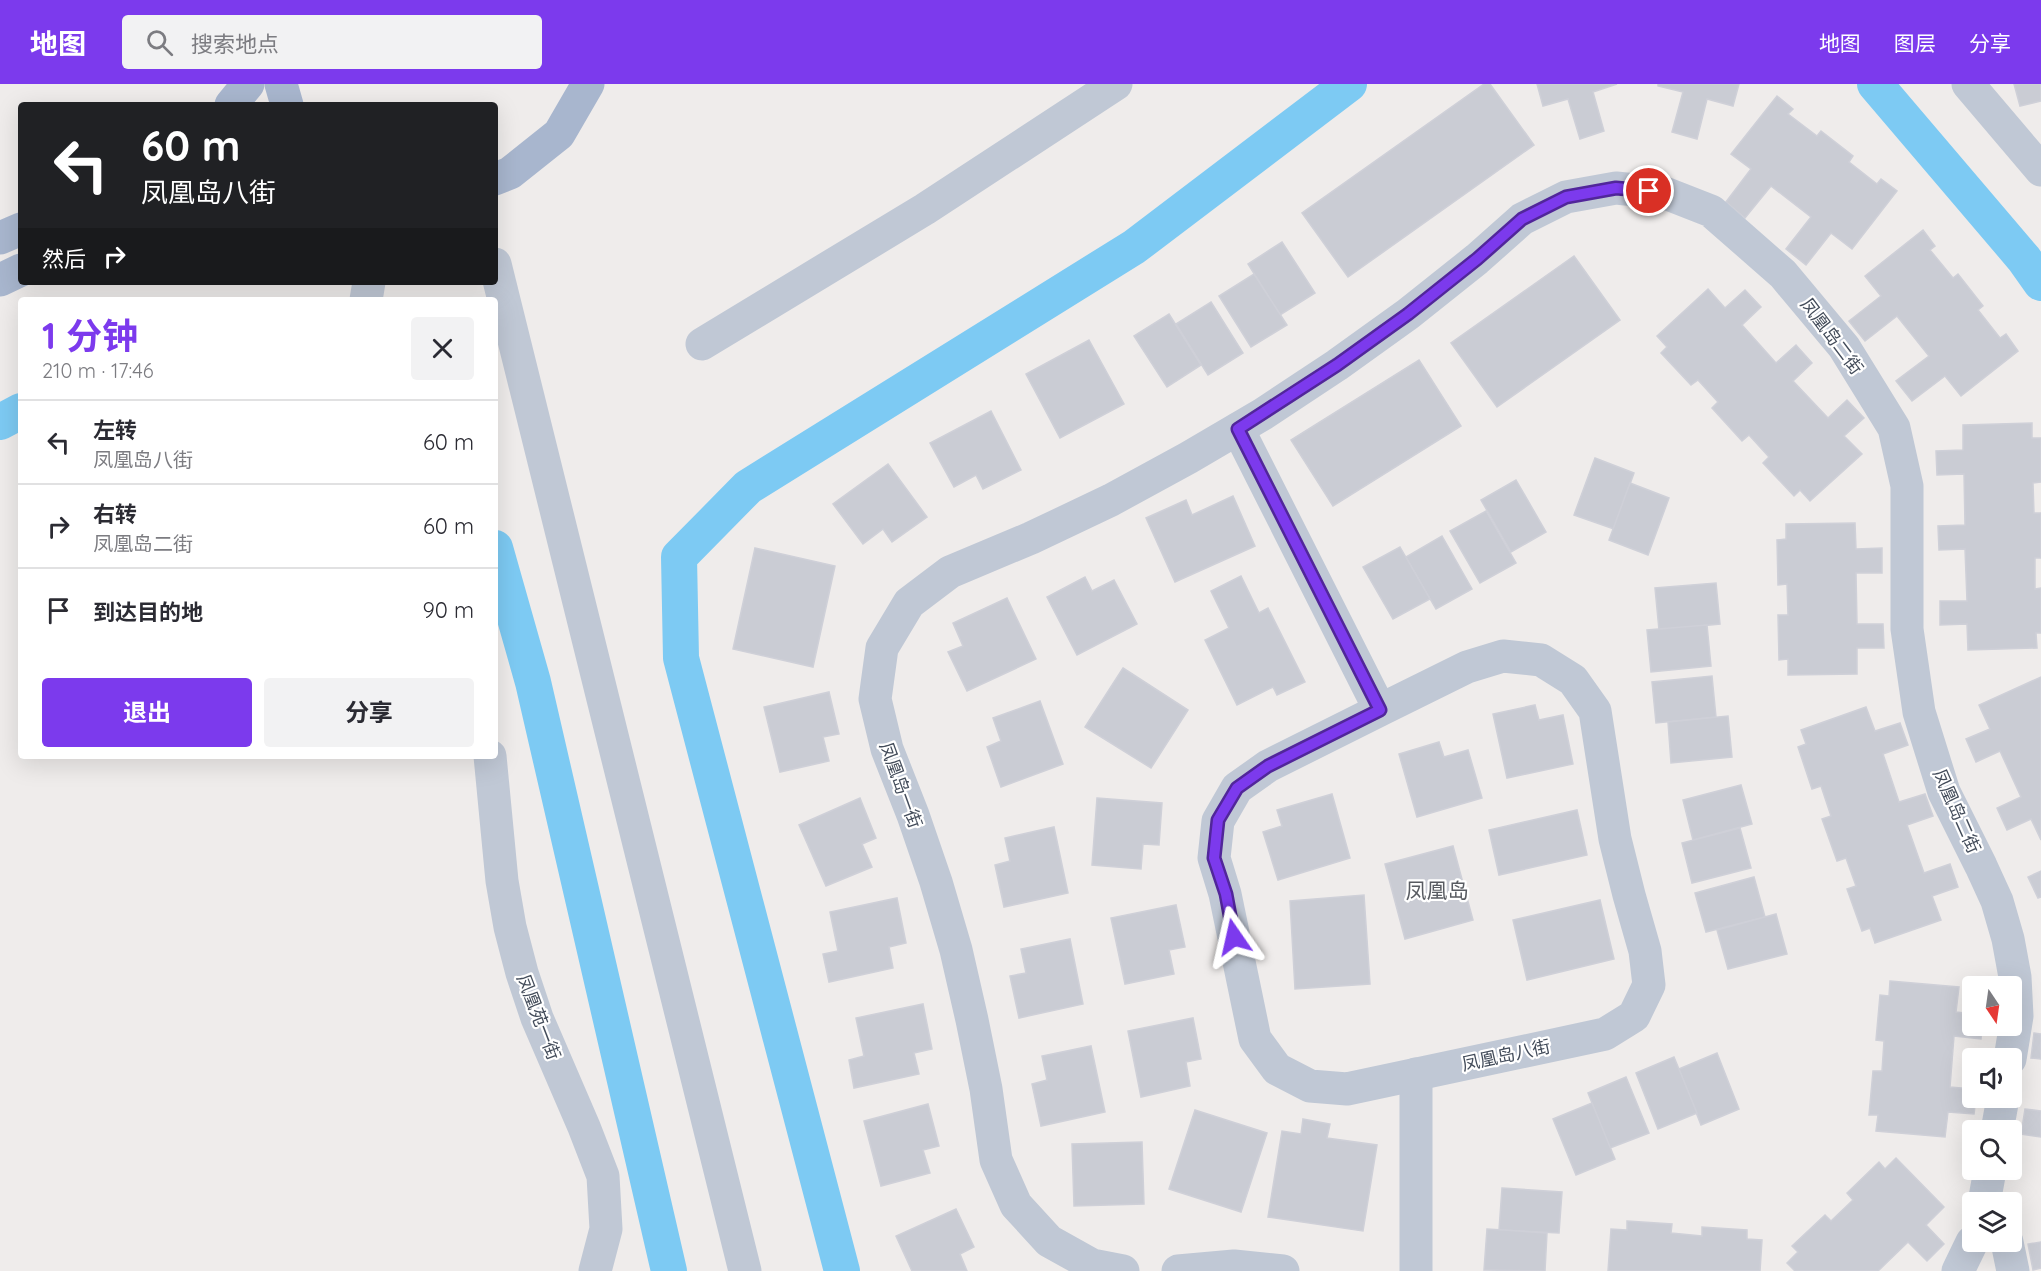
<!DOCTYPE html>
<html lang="zh">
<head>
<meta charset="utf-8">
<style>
  :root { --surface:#fff; --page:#f2f2f3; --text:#2b2b33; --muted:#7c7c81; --line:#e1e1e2; --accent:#7c3aed }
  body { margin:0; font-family:Quicksand,"Noto Sans SC",sans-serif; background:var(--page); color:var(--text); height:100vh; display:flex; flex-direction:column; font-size:22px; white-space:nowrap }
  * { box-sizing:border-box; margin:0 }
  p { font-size:20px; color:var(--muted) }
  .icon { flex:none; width:33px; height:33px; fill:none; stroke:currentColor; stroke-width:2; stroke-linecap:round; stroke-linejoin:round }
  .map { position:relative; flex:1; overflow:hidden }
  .side { position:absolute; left:18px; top:213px; width:480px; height:462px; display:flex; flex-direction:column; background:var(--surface); border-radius:6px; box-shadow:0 6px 24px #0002 }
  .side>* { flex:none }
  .banner { position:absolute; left:18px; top:18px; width:480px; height:183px; border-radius:6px; box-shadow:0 6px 24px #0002; background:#202124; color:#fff; overflow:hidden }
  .needle { width:39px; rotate:167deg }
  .buttons { position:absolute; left:1962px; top:892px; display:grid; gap:12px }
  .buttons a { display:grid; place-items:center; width:60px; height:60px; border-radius:6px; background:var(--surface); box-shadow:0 6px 24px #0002; font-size:30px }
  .pin { position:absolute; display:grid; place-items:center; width:51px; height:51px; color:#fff; margin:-26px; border:3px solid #fff; border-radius:50%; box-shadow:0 2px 6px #0007 }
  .me { position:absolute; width:66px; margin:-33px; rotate:349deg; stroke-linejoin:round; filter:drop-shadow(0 0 4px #0008) }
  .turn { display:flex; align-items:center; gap:21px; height:126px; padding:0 24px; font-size:27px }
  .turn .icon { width:78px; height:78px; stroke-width:2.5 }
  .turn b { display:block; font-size:42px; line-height:51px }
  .then { display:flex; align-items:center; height:57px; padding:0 24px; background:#0003; gap:12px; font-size:22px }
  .round { display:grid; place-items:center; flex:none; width:63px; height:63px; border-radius:6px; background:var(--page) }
  .overview { display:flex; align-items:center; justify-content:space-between; height:102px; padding:0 24px }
  h1 { font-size:36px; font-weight:700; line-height:45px; color:var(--accent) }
  .button { display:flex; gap:12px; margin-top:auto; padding:12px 24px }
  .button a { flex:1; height:69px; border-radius:6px; background:var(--accent); color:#fff; font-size:24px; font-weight:700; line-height:69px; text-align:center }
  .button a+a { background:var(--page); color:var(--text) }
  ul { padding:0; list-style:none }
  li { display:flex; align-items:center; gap:18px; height:84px; padding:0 24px; border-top:2px solid var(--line) }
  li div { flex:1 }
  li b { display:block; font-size:22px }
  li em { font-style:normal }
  header { display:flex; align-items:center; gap:36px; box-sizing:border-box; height:84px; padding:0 30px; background:var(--accent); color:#fff }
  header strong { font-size:28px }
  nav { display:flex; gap:33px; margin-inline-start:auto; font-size:21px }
  .search { width:420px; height:54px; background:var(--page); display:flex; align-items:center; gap:15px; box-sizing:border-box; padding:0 21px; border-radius:6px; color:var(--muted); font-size:22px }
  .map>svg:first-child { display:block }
</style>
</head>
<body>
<header>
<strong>地图</strong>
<div class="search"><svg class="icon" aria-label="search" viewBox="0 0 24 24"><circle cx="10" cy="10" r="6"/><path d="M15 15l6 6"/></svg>搜索地点</div>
<nav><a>地图</a><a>图层</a><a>分享</a></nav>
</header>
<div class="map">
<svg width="2041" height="1187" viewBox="0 0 2041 1187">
  <rect width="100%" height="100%" fill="#efeceb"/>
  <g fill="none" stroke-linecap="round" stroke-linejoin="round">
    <g stroke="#7dcaf3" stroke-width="36">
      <polyline points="1875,0 2024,175 2041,199"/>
      <polyline points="0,338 21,327"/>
      <polyline points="495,464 533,598 669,1187"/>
      <polyline points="842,1187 681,574 679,473 748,403 1134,163 1349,0"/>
    </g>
  </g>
  <g fill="#caccd4" stroke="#cfd0d8" stroke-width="1.5">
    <polygon points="1484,0 1490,0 1534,61 1348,193 1302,129"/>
    <polygon points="1537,0 1617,0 1593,8 1604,47 1580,55 1568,15 1543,22"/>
    <polygon points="1658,0 1739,0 1733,22 1707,15 1697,55 1672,48 1683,8 1658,2"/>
    <polygon points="2014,0 2041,0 2041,17 2020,22"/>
    <polygon points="1777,12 1793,25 1788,30 1817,52 1821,47 1853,72 1849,78 1877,100 1881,95 1897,107 1852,165 1831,149 1806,181 1786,165 1811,133 1771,102 1745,134 1726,118 1751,85 1731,70"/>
    <polygon points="1923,146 1935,162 1930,166 1953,194 1958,190 1983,222 1978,226 2000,254 2006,250 2018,267 1961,312 1945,292 1912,317 1896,297 1929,272 1897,232 1865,257 1849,237 1881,212 1865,192"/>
    <polygon points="1282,158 1315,209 1280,231 1248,180"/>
    <polygon points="1574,172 1620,236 1497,323 1451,259"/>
    <polygon points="1254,190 1287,241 1251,263 1219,212"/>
    <polygon points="1708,205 1725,224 1745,206 1761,223 1742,241 1776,279 1796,261 1812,279 1793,297 1828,334 1847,316 1864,334 1844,352 1862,370 1810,417 1800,406 1794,412 1763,379 1769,373 1749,351 1742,357 1712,324 1718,318 1698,296 1691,301 1661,269 1667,263 1657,252"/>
    <polygon points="1211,218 1243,269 1208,291 1176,240"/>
    <polygon points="1169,230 1201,281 1167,303 1134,252"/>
    <polygon points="1089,256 1124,320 1060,354 1026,290"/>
    <polygon points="1419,276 1461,342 1333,422 1291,356"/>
    <polygon points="991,327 1021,386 983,405 976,391 954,403 930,359"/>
    <polygon points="2032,339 2032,354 2041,354 2041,398 2033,399 2034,429 2041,429 2041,474 2035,474 2035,505 2041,504 2041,549 2036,549 2037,564 1968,566 1967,540 1940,541 1940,517 1967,517 1965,465 1939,466 1938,442 1965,441 1964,390 1937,391 1936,367 1963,366 1963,341"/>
    <polygon points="1595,374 1634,389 1614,445 1574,431"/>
    <polygon points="888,380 927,433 892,458 883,445 863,460 833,420"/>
    <polygon points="1516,396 1546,448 1511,468 1481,416"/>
    <polygon points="1630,399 1669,414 1648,471 1609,456"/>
    <polygon points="1233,412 1255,462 1175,498 1146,434 1186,416 1192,431"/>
    <polygon points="1486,427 1516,479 1480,499 1450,447"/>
    <polygon points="1855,439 1856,465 1882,464 1882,489 1856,489 1857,540 1883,540 1884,564 1857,564 1857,590 1788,591 1788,575 1779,576 1778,531 1788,531 1787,500 1778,501 1777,456 1786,455 1786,440"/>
    <polygon points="1442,452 1472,505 1436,525 1406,473"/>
    <polygon points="1400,463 1430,515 1393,535 1363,483"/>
    <polygon points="755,464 835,482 813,583 733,565"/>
    <polygon points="1241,492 1259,529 1268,524 1305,598 1277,611 1273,603 1237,621 1205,556 1229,544 1211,507"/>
    <polygon points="1085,493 1092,507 1114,496 1137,540 1077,571 1047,513"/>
    <polygon points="1716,499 1720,540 1659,546 1655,504"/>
    <polygon points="1007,514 1036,575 967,607 948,568 963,562 953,539"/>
    <polygon points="1707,541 1711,582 1651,588 1647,546"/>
    <polygon points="1123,584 1188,626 1151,684 1085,643"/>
    <polygon points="1712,592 1716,633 1656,639 1652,598"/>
    <polygon points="2041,593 2041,756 2031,735 2007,746 1997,724 2021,713 2000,667 1976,678 1966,655 1990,645 1979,621"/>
    <polygon points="829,608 839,650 823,653 829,677 780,688 764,623"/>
    <polygon points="1040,617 1063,680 1001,703 987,663 1001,657 993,634"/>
    <polygon points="1535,621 1539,636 1563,631 1573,680 1507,694 1493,630"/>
    <polygon points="1866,623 1875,647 1900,639 1908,661 1883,670 1899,718 1925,710 1933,732 1907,741 1924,789 1950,780 1958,803 1932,812 1941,836 1875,859 1870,844 1862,847 1847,805 1856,802 1846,774 1837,777 1822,735 1831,732 1821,702 1812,705 1798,663 1806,660 1801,646"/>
    <polygon points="1728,632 1732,673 1671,679 1668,638"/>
    <polygon points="1439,658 1444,673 1468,666 1482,714 1417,733 1399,670"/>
    <polygon points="1741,701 1752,740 1693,756 1683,716"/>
    <polygon points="1332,710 1350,774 1278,796 1263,748 1282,742 1277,726"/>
    <polygon points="860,714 876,754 862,760 872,783 826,802 799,741"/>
    <polygon points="1097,714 1162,719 1159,761 1143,760 1141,785 1092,781"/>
    <polygon points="1577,726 1587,771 1499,791 1489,746"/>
    <polygon points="1054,743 1068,809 1004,823 995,781 1010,777 1005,754"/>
    <polygon points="1740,744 1751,784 1692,799 1682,759"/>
    <polygon points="1453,762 1473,836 1405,855 1385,780"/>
    <polygon points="2041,787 2041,813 2038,814 2028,793"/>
    <polygon points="1754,793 1765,833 1706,848 1695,809"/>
    <polygon points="1364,811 1370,900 1295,905 1290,817"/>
    <polygon points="897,814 906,859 889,863 893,884 829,898 823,870 838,867 830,828"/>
    <polygon points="1600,816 1614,875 1527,896 1513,836"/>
    <polygon points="1176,821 1185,863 1169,866 1174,890 1125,900 1111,834"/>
    <polygon points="1776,830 1787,870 1728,885 1717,846"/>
    <polygon points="1070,855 1083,920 1019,934 1010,892 1026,889 1021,865"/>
    <polygon points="1890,897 1959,903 1956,928 1972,930 1972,942 1982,942 1981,955 1954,952 1950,1003 1972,1005 1972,1014 1976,1014 1974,1030 1948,1028 1945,1053 1876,1047 1878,1031 1869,1031 1873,987 1882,987 1884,957 1876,956 1880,911 1889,912"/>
    <polygon points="923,920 932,965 914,969 919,990 854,1004 849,976 864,972 856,934"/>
    <polygon points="1193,934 1201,975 1186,978 1190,1002 1141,1013 1128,947"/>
    <polygon points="2034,949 2041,950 2041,975 2031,974"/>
    <polygon points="1091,962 1105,1028 1041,1042 1032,1000 1047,996 1042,972"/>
    <polygon points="1717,969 1739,1025 1701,1041 1679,985"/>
    <polygon points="1674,973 1697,1029 1658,1045 1636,989"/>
    <polygon points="1626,993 1649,1049 1610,1064 1588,1009"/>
    <polygon points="1592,1019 1615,1075 1576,1091 1553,1035"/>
    <polygon points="928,1020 939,1062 923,1066 930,1089 881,1102 864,1037"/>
    <polygon points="2025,1025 2041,1027 2041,1053 2021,1050"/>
    <polygon points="1195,1026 1267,1049 1241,1128 1169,1105"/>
    <polygon points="1303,1035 1330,1040 1327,1054 1377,1061 1363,1147 1268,1133 1282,1047 1301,1050"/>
    <polygon points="1142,1058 1144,1120 1074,1122 1072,1060"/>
    <polygon points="1896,1074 1944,1123 1926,1141 1944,1160 1927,1177 1908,1158 1878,1187 1795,1187 1787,1179 1798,1168 1792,1162 1825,1131 1831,1137 1853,1116 1847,1109 1879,1078 1885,1085"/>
    <polygon points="1502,1104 1562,1108 1559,1149 1499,1146"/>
    <polygon points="956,1125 974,1163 960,1170 967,1187 912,1187 896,1152"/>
    <polygon points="1627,1137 1672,1140 1671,1149 1702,1152 1702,1143 1747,1146 1747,1155 1762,1156 1760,1187 1608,1187 1611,1145 1627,1146"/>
    <polygon points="1487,1145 1547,1149 1545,1187 1484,1186"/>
    <polygon points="2041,1158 2041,1184 2033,1186 2028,1160"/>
  </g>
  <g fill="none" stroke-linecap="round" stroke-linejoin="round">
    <g stroke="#c0c8d5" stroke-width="33">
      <polyline points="1968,0 2041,86"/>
      <polyline points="495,180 745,1187"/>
      <polyline points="366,216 369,198"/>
      <polyline points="702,260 925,125 1116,0"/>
      <polyline points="1238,345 1380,626 1268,682 1237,704 1218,737 1214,774 1225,810 1255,955 1277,985 1310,1002 1347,1005 1605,950 1634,932 1649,901 1645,867 1629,811 1615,755 1595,627 1573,596 1541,576 1503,572 1467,583 1380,626"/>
      <polyline points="490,672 502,797 510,843 522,889 537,934 584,1043 603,1092 606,1145 595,1187"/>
      <polyline points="1416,990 1416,1187"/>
      <polyline points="1997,1047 2003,1014"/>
      <polyline points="1984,1119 1990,1086"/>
      <polyline points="2007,1158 2013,1187"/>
      <polyline points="1123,1187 1092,1181 1049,1157 1016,1121 996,1076 986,1005 972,936 956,866 936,798 913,731 887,665 875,615 882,564 909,519 950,488 1031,454 1111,416 1188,374 1263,330 1337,281 1408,230 1477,175 1522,135 1566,113 1616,104 1665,109 1711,127 1783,190 1844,263 1894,344 1907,402 1907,545 1919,628 1944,708 1981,782 1997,817 2008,855 2015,893 2017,932 2010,975"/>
      <polyline points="1178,1187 1234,1182 1283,1187"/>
      <polyline points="1958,1187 1972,1158"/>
    </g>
    <g stroke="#a8b6ce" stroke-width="33">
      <polyline points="281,0 287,21"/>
      <polyline points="231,21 248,0"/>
      <polyline points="495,95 510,89 559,50 588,0"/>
      <polyline points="0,154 21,145"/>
      <polyline points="0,196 21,186"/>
    </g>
  </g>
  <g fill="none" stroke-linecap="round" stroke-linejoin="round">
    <g stroke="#51269a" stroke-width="15">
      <polyline id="route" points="1234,853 1226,810 1214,774 1218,736 1237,704 1268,682 1380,626 1238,345 1337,281 1408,230 1477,175 1522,135 1566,113 1616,104 1649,107"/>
    </g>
    <use href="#route" stroke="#7c3aed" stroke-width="10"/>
  </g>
  <g text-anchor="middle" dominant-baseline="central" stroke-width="4.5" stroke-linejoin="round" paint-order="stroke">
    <g font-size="18" fill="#434c5a" stroke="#fff">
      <text transform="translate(1832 252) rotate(53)">凤凰岛二街</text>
      <text transform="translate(901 701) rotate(70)">凤凰岛一街</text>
      <text transform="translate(1957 727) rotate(66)">凤凰岛二街</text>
      <text transform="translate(539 933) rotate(69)">凤凰苑一街</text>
      <text transform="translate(1506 971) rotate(-12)">凤凰岛八街</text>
    </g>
    <g font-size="21" fill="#585b61" stroke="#fff">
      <text x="1437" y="806">凤凰岛</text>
    </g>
  </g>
</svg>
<div class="buttons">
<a><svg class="needle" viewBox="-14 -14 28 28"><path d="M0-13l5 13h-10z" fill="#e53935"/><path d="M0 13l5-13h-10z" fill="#7c7c81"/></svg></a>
<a><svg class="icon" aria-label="sound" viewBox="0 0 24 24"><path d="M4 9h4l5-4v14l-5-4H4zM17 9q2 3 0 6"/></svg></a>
<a><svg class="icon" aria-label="search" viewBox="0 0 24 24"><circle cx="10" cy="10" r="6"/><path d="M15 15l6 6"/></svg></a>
<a><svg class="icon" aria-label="layers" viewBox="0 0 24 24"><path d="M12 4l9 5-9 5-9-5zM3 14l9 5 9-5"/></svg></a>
</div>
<div class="pin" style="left:1649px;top:107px;background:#d93025"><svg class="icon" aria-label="arrive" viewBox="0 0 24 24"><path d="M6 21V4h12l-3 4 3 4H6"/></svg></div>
<svg class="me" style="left:1234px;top:853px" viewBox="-20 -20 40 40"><path d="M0-17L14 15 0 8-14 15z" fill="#7c3aed" stroke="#fff" stroke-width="4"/></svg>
<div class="banner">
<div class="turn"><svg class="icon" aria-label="left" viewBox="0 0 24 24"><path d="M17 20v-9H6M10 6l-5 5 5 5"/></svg><div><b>60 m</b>凤凰岛八街</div></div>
<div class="then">然后<svg class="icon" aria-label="right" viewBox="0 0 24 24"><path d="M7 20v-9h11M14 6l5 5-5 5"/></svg></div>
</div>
<section class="side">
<div class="overview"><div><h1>1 分钟</h1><p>210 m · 17:46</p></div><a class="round"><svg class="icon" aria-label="close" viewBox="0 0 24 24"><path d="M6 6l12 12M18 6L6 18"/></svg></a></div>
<ul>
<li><svg class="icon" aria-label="left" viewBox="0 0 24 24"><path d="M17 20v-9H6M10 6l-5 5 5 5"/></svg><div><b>左转</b><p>凤凰岛八街</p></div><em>60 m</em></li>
<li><svg class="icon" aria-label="right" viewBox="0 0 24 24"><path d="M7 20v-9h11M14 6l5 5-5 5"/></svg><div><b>右转</b><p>凤凰岛二街</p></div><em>60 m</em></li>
<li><svg class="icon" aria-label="arrive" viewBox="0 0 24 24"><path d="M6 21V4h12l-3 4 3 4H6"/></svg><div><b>到达目的地</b></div><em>90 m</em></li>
</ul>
<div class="button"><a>退出</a><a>分享</a></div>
</section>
</div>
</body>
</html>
